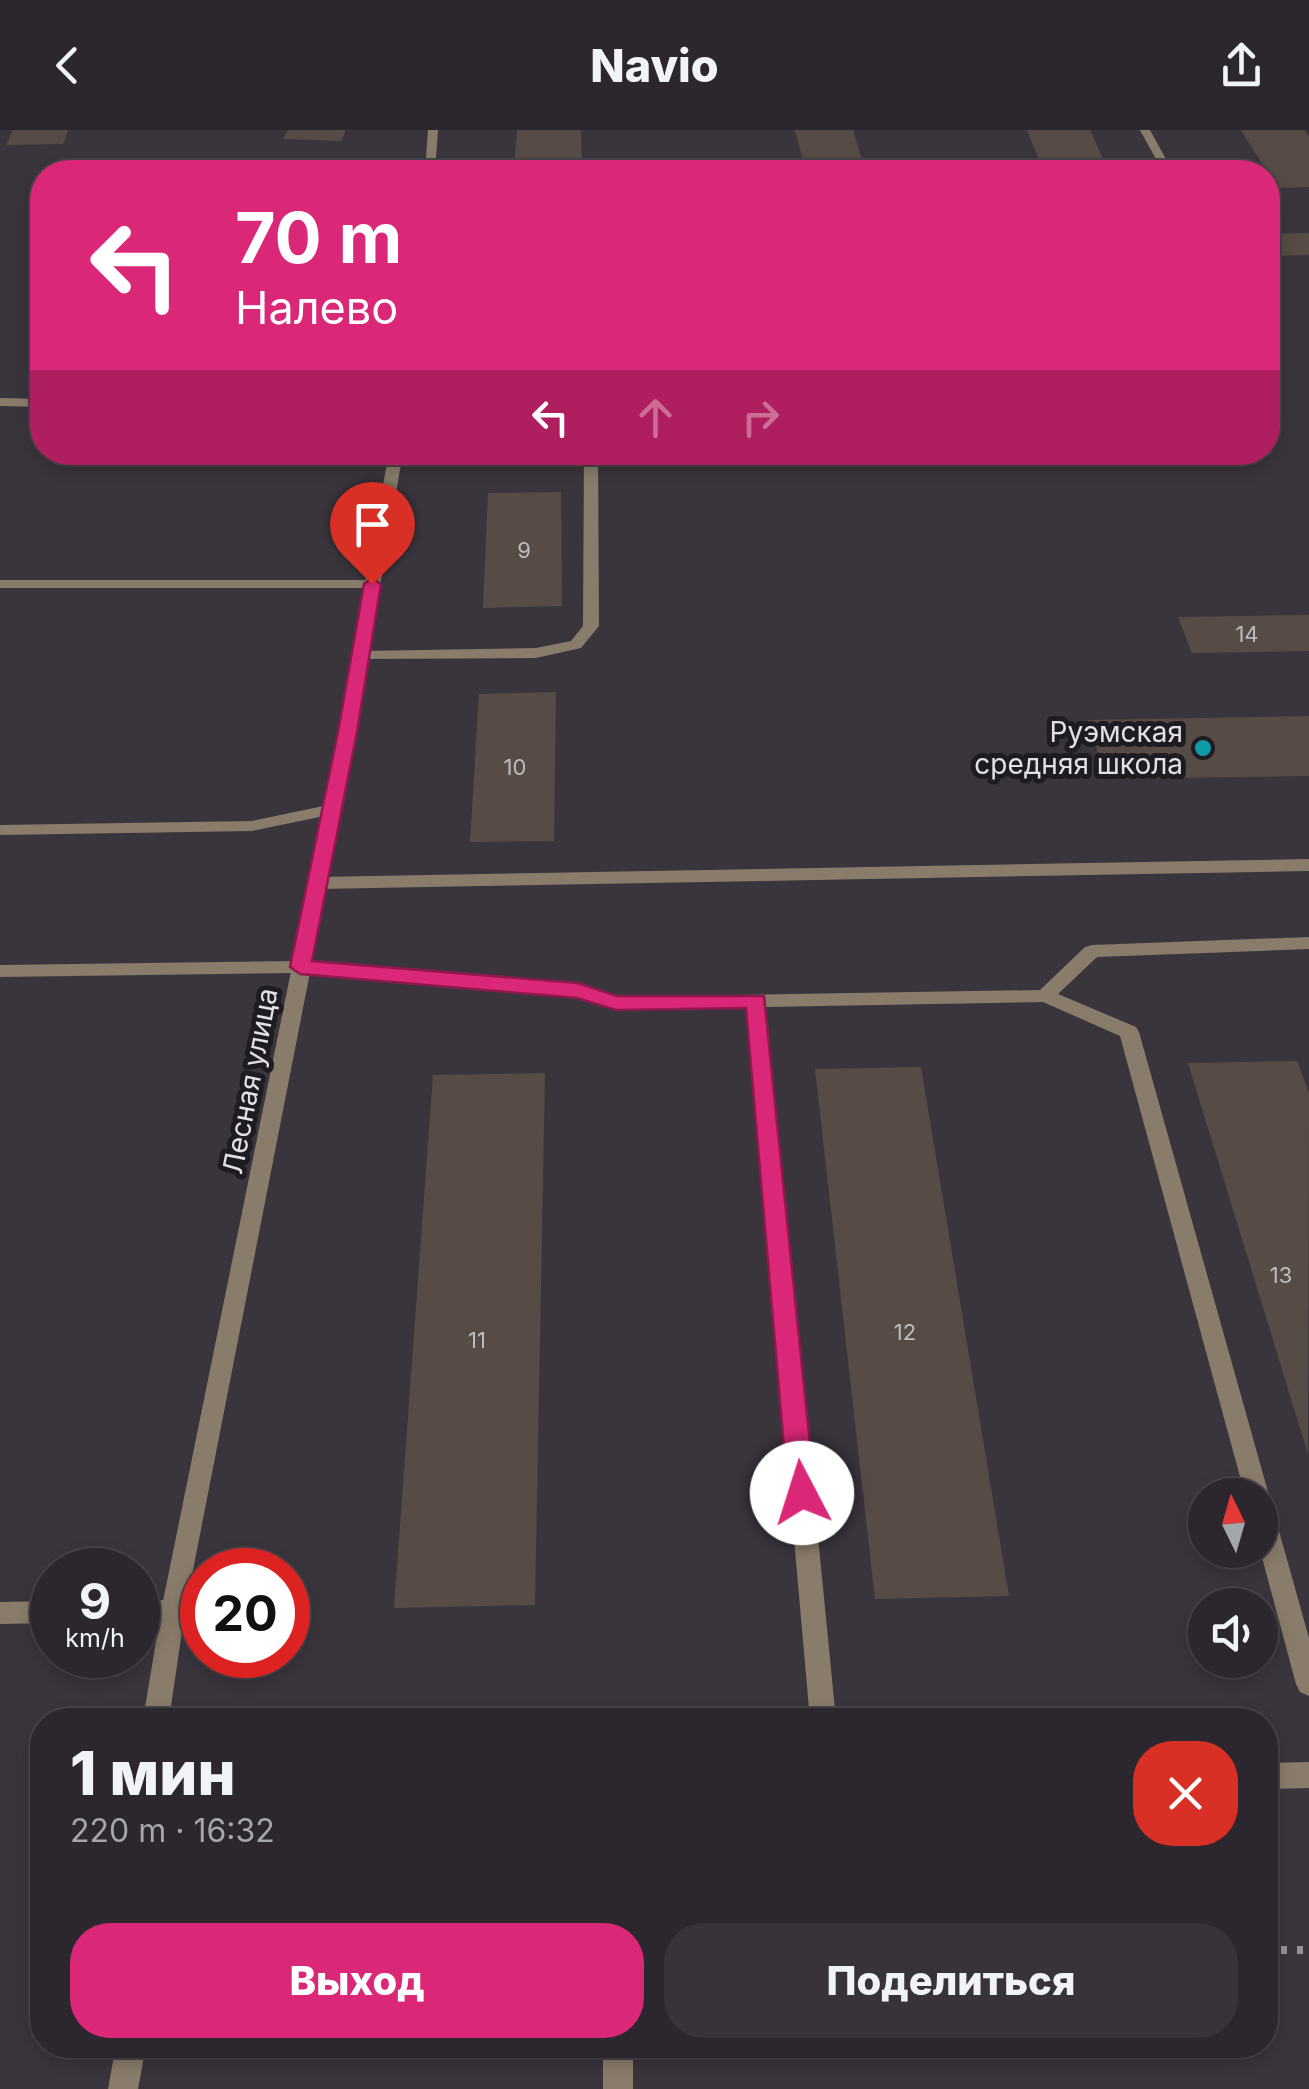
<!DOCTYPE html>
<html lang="ru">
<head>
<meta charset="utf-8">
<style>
  :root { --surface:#2c272e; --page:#38333a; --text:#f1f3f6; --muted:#a6a5aa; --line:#48444a; --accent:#db2777 }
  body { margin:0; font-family:Inter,sans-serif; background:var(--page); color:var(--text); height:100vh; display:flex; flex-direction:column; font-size:38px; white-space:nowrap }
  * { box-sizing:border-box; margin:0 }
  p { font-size:32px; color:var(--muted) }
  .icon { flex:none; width:55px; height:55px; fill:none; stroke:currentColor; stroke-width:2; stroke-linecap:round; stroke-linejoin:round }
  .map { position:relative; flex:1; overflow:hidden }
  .sheet { position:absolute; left:30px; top:1578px; width:1248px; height:350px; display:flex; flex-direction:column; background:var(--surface); border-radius:40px; box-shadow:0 5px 15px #0003,0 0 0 2px var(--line) }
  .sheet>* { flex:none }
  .banner { position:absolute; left:30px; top:30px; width:1250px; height:305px; border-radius:40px; box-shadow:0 5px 15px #0003,0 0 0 2px var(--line); background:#db2777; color:#fff; overflow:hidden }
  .needle { width:65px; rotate:355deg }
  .controls { position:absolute; left:1188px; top:1348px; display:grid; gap:20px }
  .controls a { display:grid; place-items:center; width:90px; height:90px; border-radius:50%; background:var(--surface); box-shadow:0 5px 15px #0003,0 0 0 2px var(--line); font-size:50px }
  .speed { position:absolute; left:30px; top:1418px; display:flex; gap:20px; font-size:50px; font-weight:700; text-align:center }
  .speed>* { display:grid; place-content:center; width:130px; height:130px; border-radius:50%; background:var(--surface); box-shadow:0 5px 15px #0003,0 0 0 2px var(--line); line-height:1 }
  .speed small { font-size:25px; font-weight:400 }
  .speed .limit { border:15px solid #d22; background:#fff; color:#111 }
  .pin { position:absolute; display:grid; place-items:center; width:85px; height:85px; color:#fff; margin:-102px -42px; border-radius:50% 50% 50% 0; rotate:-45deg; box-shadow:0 0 10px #0007 }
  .pin .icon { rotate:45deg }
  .me { position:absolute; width:110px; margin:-55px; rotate:355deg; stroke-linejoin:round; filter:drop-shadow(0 0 8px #0008) }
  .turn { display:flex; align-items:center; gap:35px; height:210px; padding:0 40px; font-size:45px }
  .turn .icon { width:130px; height:130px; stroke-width:2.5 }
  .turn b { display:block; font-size:70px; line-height:85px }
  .lanes { display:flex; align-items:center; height:95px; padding:0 40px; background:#0003; justify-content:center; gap:50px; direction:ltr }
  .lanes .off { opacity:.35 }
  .round { display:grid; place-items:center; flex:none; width:105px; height:105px; border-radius:40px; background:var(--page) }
  .summary { display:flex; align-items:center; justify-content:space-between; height:170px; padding:0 40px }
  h1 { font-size:60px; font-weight:800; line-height:75px }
  .action { display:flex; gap:20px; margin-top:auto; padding:20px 40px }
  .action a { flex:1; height:115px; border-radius:40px; background:var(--accent); color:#fff; font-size:40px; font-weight:800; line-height:115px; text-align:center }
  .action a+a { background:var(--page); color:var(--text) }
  header { display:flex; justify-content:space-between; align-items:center; height:130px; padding:0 40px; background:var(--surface); font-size:45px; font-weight:800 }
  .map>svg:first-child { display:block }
</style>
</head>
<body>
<header><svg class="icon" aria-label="back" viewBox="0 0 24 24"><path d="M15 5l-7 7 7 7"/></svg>Navio<svg class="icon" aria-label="share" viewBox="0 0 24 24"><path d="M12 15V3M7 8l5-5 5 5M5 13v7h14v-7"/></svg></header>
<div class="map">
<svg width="1309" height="1959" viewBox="0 0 1309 1959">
  <rect width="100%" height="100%" fill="#3a343d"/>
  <g fill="#574c45">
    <polygon points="13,0 68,0 63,14 6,15"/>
    <polygon points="288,0 346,0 341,11 283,9"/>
    <polygon points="517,0 581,0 582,42 514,42"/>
    <polygon points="795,0 853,0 866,42 806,42"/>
    <polygon points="1027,0 1090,0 1109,42 1044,42"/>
    <polygon points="1241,0 1304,0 1309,7 1309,57 1277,58"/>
    <polygon points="1309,103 1309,125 1268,126 1268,104"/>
    <polygon points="561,362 562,476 483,478 488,363"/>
    <polygon points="1309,485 1309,521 1192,523 1178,487"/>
    <polygon points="556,562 554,711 470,712 479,564"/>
    <polygon points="1309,586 1309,646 1106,649 1088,590"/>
    <polygon points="1297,931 1309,963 1308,1324 1188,933"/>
    <polygon points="921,937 1009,1466 875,1469 815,939"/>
    <polygon points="545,943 535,1475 394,1478 433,945"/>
  </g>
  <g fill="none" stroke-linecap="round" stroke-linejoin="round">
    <polyline stroke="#949097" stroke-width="8" stroke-dasharray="6 10" stroke-linecap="butt" points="1265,1820 1309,1820"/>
    <g fill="#8a7c6a" fill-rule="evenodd">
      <polygon points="1140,0 1150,0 1173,42 1163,42"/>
      <polygon points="0,268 42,269 42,277 0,276"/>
      <path d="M436,322C426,329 400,330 389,323Z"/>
      <polygon points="584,322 598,322 599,496 581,518 536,528 357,529 357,523 362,521 536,518 571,511 583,496"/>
      <polygon points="923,322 1079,322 1073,326 929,326"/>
      <polygon points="0,450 372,450 379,454 372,458 0,458"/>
      <polygon points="333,674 342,679 339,683 252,701 0,705 0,695 252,691"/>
      <polygon points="1309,729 1309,741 318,759 309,753 318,747"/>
      <polygon points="1309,807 1309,819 1097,827 1058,864 1136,897 1139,902 1309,1508 1309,1566 1300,1562 1296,1554 1260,1420 1260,1365 1245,1365 1120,906 1043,872 766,877 836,1590 810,1590 747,877 616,879 576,866 300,843 0,847 0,835 300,831 578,854 617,867 1040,860 1085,817 1092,815"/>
      <polygon points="138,1470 173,1470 182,1473 185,1481 182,1489 173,1492 138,1492"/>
      <polygon points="52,1471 52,1493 0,1494 0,1472"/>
      <polygon points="116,1915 146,1915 138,1959 108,1959"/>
      <rect x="603" y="1915" width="30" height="44"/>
    </g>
    <g fill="#8a7c6a" fill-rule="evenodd">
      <polygon points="428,0 438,0 435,42 425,42"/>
      <polygon points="389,322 403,322 342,679 185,1481 169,1590 143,1590 161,1481 324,679"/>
      <polygon points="1309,1632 1309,1658 1265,1659 1265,1633"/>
    </g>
  </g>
  <polygon fill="#db2777" stroke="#8e194d" stroke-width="2.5" points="372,448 381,454 357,602 312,831 578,853 617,866 764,866 815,1363 811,1371 802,1374 792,1371 788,1363 746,878 616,880 577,868 300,844 290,837 338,602 364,454"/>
  <circle fill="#0f9aa8" stroke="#1f1c21" stroke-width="4" cx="1203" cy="618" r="10"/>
  <g text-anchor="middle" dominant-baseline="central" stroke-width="10" stroke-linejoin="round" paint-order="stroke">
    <g font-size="22" fill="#bfbabd">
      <text x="524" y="420">9</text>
      <text x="1247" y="504">14</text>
      <text x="515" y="637">10</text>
      <text x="1281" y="1145">13</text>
      <text x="905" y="1202">12</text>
      <text x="477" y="1210">11</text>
    </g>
    <g font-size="28" fill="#e2dfe5" stroke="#1f1c21" text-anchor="end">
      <text x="1183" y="602">Руэмская<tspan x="1183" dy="32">средняя школа</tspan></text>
    </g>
    <g font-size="28" fill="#e2dfe5" stroke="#1f1c21">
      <text transform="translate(250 951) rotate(-79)">Лесная улица</text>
    </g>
  </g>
</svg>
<div class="controls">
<a><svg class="needle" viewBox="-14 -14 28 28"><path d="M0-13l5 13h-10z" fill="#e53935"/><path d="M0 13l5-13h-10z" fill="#a6a5aa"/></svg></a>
<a><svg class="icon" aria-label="sound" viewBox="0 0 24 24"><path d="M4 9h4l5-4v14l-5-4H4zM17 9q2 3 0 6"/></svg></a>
</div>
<div class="speed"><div>9<small>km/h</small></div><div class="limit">20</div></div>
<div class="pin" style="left:372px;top:454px;background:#d93025"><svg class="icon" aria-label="arrive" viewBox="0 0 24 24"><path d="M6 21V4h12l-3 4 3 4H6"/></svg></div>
<svg class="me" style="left:802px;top:1363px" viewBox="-20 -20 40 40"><circle r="19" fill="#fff"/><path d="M0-13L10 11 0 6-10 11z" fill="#db2777"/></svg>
<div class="banner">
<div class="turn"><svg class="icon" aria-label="left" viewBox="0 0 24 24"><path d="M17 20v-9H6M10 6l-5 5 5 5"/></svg><div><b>70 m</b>Налево</div></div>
<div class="lanes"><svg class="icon" aria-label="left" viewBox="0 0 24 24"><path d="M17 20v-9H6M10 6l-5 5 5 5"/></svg><svg class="icon off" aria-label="ahead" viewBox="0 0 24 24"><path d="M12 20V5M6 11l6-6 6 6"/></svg><svg class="icon off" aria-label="right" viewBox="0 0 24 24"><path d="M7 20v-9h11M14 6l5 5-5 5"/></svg></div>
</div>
<section class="sheet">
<div class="summary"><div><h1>1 мин</h1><p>220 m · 16:32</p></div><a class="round" style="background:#d93025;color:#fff"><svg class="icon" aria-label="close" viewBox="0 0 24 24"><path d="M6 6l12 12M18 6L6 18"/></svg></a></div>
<div class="action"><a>Выход</a><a>Поделиться</a></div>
</section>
</div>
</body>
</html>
